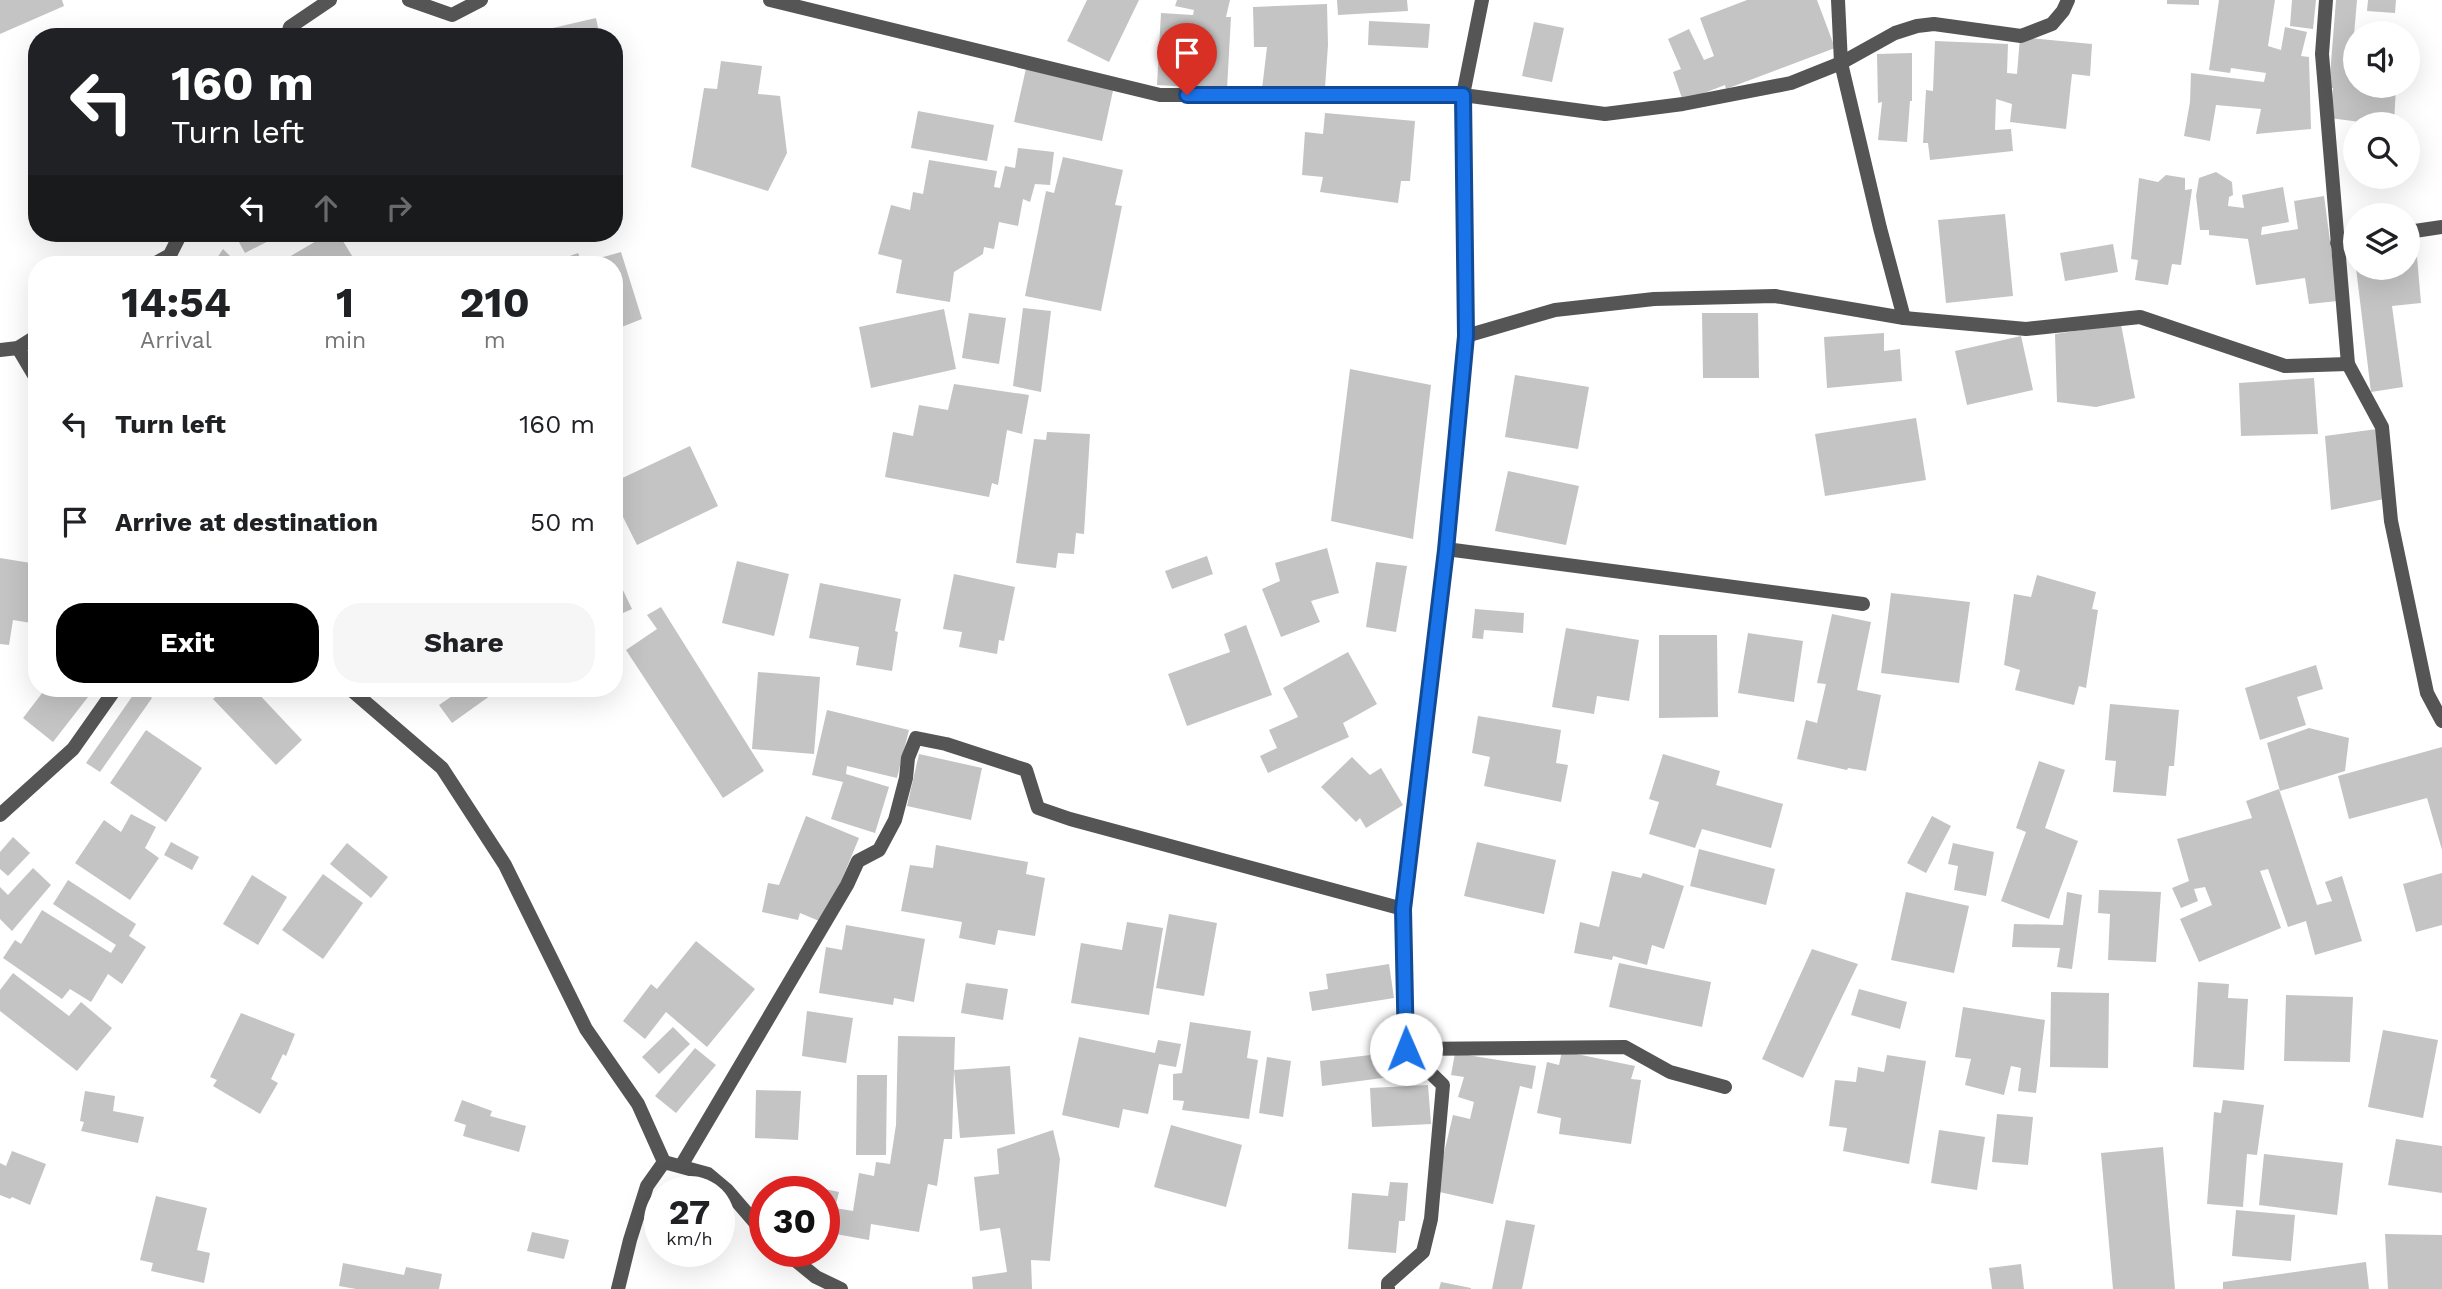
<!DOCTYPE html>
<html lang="en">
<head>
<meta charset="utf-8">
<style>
  :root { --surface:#fff; --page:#f6f6f6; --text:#202124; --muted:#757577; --accent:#000 }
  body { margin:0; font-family:"Work Sans",sans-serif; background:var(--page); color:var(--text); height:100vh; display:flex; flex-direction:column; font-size:26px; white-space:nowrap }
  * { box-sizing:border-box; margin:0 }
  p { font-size:23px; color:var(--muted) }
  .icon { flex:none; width:38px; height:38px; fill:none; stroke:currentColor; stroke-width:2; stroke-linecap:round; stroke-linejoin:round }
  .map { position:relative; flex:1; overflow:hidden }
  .sheet { position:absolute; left:28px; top:256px; width:595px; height:441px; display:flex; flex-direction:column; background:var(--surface); border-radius:28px; box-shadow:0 7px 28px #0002 }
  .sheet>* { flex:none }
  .guide { position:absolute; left:28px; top:28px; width:595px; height:214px; border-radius:28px; box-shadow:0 7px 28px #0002; background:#202124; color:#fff; overflow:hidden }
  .tools { position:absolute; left:2343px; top:21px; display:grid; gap:14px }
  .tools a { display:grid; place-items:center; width:77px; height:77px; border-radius:50%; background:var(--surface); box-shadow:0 7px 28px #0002; font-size:35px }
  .speed { position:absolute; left:644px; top:1176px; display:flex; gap:14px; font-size:35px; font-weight:700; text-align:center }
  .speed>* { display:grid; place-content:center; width:91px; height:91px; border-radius:50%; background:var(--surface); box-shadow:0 7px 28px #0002; line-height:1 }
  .speed small { font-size:18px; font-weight:400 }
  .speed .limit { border:10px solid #d22; background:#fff; color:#111 }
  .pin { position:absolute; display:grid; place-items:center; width:60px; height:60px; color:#fff; margin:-72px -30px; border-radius:50% 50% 50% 0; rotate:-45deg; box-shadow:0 0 7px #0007 }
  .pin .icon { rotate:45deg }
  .me { position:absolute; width:77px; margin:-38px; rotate:359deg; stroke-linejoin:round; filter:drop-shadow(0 0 5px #0008) }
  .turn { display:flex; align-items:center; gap:24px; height:147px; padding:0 28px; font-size:32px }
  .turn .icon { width:91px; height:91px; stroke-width:2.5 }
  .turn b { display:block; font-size:49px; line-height:60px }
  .lanes { display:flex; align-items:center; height:66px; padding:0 28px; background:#0003; justify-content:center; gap:35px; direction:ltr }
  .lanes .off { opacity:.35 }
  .eta { display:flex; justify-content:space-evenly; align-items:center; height:119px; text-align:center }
  .eta b { font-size:42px; font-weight:700; line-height:49px }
  .cta { display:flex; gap:14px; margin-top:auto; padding:14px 28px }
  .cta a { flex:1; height:80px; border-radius:28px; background:var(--accent); color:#fff; font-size:28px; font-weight:700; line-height:80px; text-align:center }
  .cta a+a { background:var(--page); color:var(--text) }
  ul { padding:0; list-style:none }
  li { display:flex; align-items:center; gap:21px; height:98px; padding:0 28px }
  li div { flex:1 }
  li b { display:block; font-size:26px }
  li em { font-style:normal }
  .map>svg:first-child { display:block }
</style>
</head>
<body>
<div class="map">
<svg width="2442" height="1289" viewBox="0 0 2442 1289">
  <rect width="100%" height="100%" fill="#fff"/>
  <g fill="#c4c4c4">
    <polygon points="0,0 62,0 64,6 0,34"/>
    <polygon points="1087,0 1139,0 1109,62 1067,41"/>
    <polygon points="1177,0 1230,0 1226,17 1231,17 1227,89 1157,85 1161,13 1193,15 1194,10 1175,6"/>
    <polygon points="1337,0 1407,0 1408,11 1338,15"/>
    <polygon points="1747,0 1817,0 1835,48 1726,89 1725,85 1683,101 1673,72 1681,69 1668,39 1689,29 1704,60 1714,56 1700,18"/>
    <polygon points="2167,0 2199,0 2199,5 2167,4"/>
    <polygon points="2219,0 2275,0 2268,46 2281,50 2285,27 2307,32 2301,56 2309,57 2311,129 2256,134 2261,109 2216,105 2210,141 2184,136 2190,102 2191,73 2264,82 2266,73 2231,68 2230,73 2209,70"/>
    <polygon points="2292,0 2316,0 2313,29 2290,26"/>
    <polygon points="2336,0 2357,0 2354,35 2356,86 2396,86 2394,124 2375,124 2330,118 2333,88 2329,88"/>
    <polygon points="2368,0 2396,0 2395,13 2367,11"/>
    <polygon points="1327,4 1328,45 1325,88 1262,89 1267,47 1254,47 1253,7"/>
    <polygon points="596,18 600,37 518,37 518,36"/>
    <polygon points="1369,21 1430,24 1428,48 1368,45"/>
    <polygon points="1534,22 1564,28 1552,82 1522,76"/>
    <polygon points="2020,37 2092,44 2090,76 2072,74 2066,129 2010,122 2012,104 1996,99 1995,130 2011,129 2013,151 1930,160 1928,143 1923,143 1926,90 1933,91 1935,41 2008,44 2007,73 2017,74"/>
    <polygon points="1912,53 1912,101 1910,101 1907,142 1878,140 1882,102 1878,103 1877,54"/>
    <polygon points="721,61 762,66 758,94 780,96 787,153 768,191 691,167 704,88 717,89"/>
    <polygon points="1027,64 1114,86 1102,141 1014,122"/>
    <polygon points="918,111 994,125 987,161 911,148"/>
    <polygon points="1325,113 1415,121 1410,181 1401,181 1398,203 1320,192 1323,177 1302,175 1305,132 1323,134"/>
    <polygon points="35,114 37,115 37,150 29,149"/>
    <polygon points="1018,148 1054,152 1050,185 1035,184 1030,202 1023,199 1018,226 999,222 994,249 984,247 983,254 954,272 950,302 896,293 902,260 878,254 891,205 910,210 913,192 923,194 929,160 997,171 994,187 1000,188 1005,166 1015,168"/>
    <polygon points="1063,157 1123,170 1115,205 1122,206 1101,311 1025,296 1046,191 1054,193"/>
    <polygon points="2216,172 2232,182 2233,195 2229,197 2228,206 2244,208 2242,195 2283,187 2289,222 2262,227 2261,235 2298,229 2294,201 2324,196 2338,301 2309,304 2305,278 2256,285 2248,239 2209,235 2209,230 2200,230 2196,196 2199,178"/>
    <polygon points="2166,175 2185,178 2185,190 2192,189 2181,265 2172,264 2168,285 2135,280 2138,260 2131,259 2139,178 2158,182"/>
    <polygon points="2005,214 2013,296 1946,303 1938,220"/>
    <polygon points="234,233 284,233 245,253"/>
    <polygon points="330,233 338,233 357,264 277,264"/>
    <polygon points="2113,244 2118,272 2065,281 2060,253"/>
    <polygon points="2408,245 2416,245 2421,303 2392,306 2403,387 2371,392 2356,268 2408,268"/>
    <polygon points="223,249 238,264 213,264"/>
    <polygon points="621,252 642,319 614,330 614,264 557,264 556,261 578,253 582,263"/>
    <polygon points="1023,308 1051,311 1041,392 1013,386"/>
    <polygon points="944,309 956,369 871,388 859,327"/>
    <polygon points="969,313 1006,318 999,364 962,358"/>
    <polygon points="1702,313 1758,313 1759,378 1703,378"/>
    <polygon points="2121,324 2135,398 2096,407 2057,402 2055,334"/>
    <polygon points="1884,333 1884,351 1900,349 1902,381 1827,388 1824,337"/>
    <polygon points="2021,336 2033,390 1967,405 1955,351"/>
    <polygon points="1350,369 1431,385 1413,539 1331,521"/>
    <polygon points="1515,375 1589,387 1578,449 1505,437"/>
    <polygon points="2314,378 2318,434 2241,436 2239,383"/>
    <polygon points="954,384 1029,395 1022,434 1007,430 998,485 992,483 989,497 885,477 893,432 913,436 919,405 948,410"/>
    <polygon points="1916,418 1926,480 1825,496 1815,434"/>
    <polygon points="2377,429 2384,499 2331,510 2325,436"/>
    <polygon points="1047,432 1090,434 1084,534 1076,533 1074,554 1058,553 1056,568 1016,563 1034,439 1046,440"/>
    <polygon points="690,446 718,506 637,545 614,499 614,482"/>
    <polygon points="1508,471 1579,486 1566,545 1495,531"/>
    <polygon points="1327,548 1339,593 1311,601 1320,622 1281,637 1262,589 1280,581 1275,563"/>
    <polygon points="1207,556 1213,574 1172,589 1165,571"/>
    <polygon points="0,558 37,564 37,624 13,620 9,645 0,644"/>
    <polygon points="737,561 789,574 774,636 722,623"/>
    <polygon points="1376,562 1407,566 1396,632 1366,627"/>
    <polygon points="954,574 1015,587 1004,641 999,640 997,654 959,647 962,632 943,629"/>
    <polygon points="2037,575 2096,592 2092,609 2098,610 2086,688 2079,686 2074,705 2015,690 2020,670 2004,665 2014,594 2031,597"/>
    <polygon points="820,583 901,599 895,631 898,632 892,671 856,665 859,647 809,638"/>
    <polygon points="621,586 632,609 614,617 614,590"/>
    <polygon points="1891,593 1970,602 1959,683 1881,673"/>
    <polygon points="661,607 764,771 723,798 626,650 657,629 647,615"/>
    <polygon points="1475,609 1524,613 1523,633 1484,630 1483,639 1472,638"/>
    <polygon points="1832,614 1871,622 1857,690 1881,695 1866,771 1848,768 1847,770 1797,759 1806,720 1817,723 1826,684 1817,683"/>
    <polygon points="1246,625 1272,695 1187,726 1168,674 1230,652 1224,634"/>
    <polygon points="1566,628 1639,640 1629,701 1597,696 1594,714 1552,707"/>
    <polygon points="1748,633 1803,641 1794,702 1738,693"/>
    <polygon points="1659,635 1717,635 1718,717 1659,718"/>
    <polygon points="1348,652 1377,704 1343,723 1349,737 1268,773 1260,756 1277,748 1269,730 1298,717 1283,688"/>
    <polygon points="2316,665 2323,689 2297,697 2306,725 2260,740 2245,688"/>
    <polygon points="758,672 820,677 814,754 752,749"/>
    <polygon points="46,688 95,688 53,742 23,718"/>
    <polygon points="138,688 152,698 100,772 86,763"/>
    <polygon points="226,688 253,688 302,740 276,765 213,699"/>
    <polygon points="464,688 490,688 494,693 452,723 439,705"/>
    <polygon points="2110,704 2179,710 2174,766 2169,766 2166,796 2113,792 2116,761 2105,760"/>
    <polygon points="827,710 909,730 897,778 847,766 846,774 889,787 875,833 831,819 843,782 812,775"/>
    <polygon points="1478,716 1561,730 1556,763 1568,765 1561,802 1484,786 1490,757 1472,753"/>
    <polygon points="2309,728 2349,738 2345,771 2280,791 2267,743"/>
    <polygon points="146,730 202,768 166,822 110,783"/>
    <polygon points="2442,747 2442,850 2427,798 2349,819 2338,776"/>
    <polygon points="919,754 982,768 971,820 907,806"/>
    <polygon points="1663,754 1720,771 1716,785 1783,804 1771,848 1702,829 1695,848 1649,834 1659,802 1649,799"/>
    <polygon points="1352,757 1370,775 1381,768 1403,805 1366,828 1360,818 1356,822 1321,787"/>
    <polygon points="2039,761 2065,770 2045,828 2078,841 2049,919 2001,901 2026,832 2016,828"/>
    <polygon points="2279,789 2317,905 2332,901 2325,882 2342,876 2362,941 2315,955 2306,921 2288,927 2268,869 2260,871 2281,928 2199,962 2180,919 2212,905 2205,887 2194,889 2198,901 2181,908 2172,888 2189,881 2177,839 2252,818 2246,801"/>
    <polygon points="131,814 156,827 145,848 159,858 130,900 75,863 104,820 121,832"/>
    <polygon points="806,816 859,838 824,923 800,913 798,920 762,912 768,883 779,885"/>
    <polygon points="1932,816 1951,826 1926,873 1907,863"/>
    <polygon points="13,837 30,853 8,876 0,869 0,852"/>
    <polygon points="171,842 199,857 192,870 164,855"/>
    <polygon points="1477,842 1556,860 1544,914 1464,896"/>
    <polygon points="347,843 388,877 371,898 330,864"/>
    <polygon points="1953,843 1994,852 1986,896 1954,890 1958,866 1948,864"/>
    <polygon points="936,845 1028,862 1026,874 1045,878 1035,936 998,930 995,945 959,938 962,922 901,911 910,865 933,868"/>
    <polygon points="1699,849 1775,869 1766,905 1690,886"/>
    <polygon points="33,868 51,885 12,931 0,919 0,887 8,895"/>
    <polygon points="1612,871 1641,878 1643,873 1684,886 1664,949 1652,945 1647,965 1613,956 1612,960 1574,953 1580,922 1599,927"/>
    <polygon points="2442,873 2442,925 2416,932 2403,884"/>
    <polygon points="323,874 363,903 323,959 282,930"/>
    <polygon points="252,875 287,897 258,945 223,924"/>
    <polygon points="68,880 136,924 129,936 146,947 122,984 108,974 91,1002 70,989 62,999 3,958 15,940 21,944 42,910 111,953 116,945 53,904"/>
    <polygon points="2099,890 2161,892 2156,962 2108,960 2110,914 2098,913"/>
    <polygon points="1906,892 1969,906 1954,973 1891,960"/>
    <polygon points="2067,892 2082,895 2072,969 2057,967 2060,948 2012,947 2014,924 2063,925"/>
    <polygon points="1169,914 1217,923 1204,996 1156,988"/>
    <polygon points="1127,922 1163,928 1149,1015 1071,1003 1081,943 1122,950"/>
    <polygon points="846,925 925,939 914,1002 894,998 893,1005 819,993 826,947 842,950"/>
    <polygon points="696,941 755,989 707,1047 666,1012 645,1039 623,1021 651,984 657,989"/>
    <polygon points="1812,949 1858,964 1803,1078 1762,1059"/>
    <polygon points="1619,963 1711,982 1702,1027 1609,1007"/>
    <polygon points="1389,964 1394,998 1312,1011 1309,992 1328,989 1326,974"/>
    <polygon points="13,973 69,1016 81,1002 112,1028 77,1071 0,1011 0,990"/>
    <polygon points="2198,982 2229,984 2228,998 2248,999 2244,1070 2193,1067"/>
    <polygon points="966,983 1008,989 1003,1020 961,1013"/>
    <polygon points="1859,989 1907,1002 1900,1029 1851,1015"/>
    <polygon points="2051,992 2109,993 2108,1068 2050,1067"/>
    <polygon points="2286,995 2353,997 2350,1062 2284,1061"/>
    <polygon points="1963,1007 2045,1020 2036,1093 2018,1091 2021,1068 2011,1066 2004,1095 1965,1085 1971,1059 1955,1057"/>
    <polygon points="807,1011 853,1018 846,1063 802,1056"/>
    <polygon points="241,1013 295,1034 286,1056 283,1054 271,1079 278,1083 260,1114 213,1086 217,1080 210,1077"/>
    <polygon points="1190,1022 1251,1031 1247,1058 1258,1060 1249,1119 1182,1110 1184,1101 1173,1100 1173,1074 1182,1073"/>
    <polygon points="673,1027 690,1044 659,1074 642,1057"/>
    <polygon points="2383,1030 2438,1040 2423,1118 2368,1107"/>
    <polygon points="898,1036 955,1037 952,1139 944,1139 937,1186 928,1184 919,1232 871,1224 869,1240 830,1233 824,1252 824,1192 794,1192 796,1183 839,1192 835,1208 853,1211 859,1173 874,1176 876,1162 890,1164 896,1125"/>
    <polygon points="1079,1037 1155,1053 1158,1040 1181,1044 1176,1067 1159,1064 1148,1114 1123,1109 1119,1128 1062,1115"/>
    <polygon points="695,1048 716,1065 676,1113 655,1096"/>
    <polygon points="1562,1051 1635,1066 1631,1079 1641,1080 1631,1144 1559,1134 1561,1118 1537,1113 1547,1062 1559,1065"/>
    <polygon points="1387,1053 1390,1077 1322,1086 1320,1061"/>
    <polygon points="1455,1053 1536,1066 1532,1089 1520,1086 1493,1204 1435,1191 1453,1115 1470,1119 1474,1102 1458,1097 1464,1077 1451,1075"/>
    <polygon points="1887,1055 1926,1061 1909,1164 1843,1151 1847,1128 1829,1126 1835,1080 1856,1082 1858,1067 1884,1072"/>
    <polygon points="1267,1057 1291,1061 1283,1117 1259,1113"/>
    <polygon points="1010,1066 1015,1134 960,1138 954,1070"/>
    <polygon points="857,1075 887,1075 886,1155 856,1155"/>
    <polygon points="1428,1085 1431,1124 1372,1127 1370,1088"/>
    <polygon points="756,1090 801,1091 798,1140 755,1138"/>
    <polygon points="85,1091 115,1096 113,1111 144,1117 138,1143 81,1131 84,1122 80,1121"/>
    <polygon points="462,1100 492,1111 490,1116 526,1126 519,1152 463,1136 466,1125 454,1121"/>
    <polygon points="2223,1100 2264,1105 2257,1155 2247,1154 2243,1207 2207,1204 2214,1112 2221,1113"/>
    <polygon points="1997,1114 2033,1117 2028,1165 1992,1162"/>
    <polygon points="1171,1125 1242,1145 1226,1207 1154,1187"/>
    <polygon points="1053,1130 1060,1159 1050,1261 1031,1260 1032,1289 973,1289 972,1277 1007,1272 1000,1228 980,1231 974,1177 999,1174 997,1149"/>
    <polygon points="1939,1130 1985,1137 1977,1190 1931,1183"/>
    <polygon points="2396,1139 2442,1146 2442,1193 2388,1185"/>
    <polygon points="2163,1147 2175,1289 2113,1289 2101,1153"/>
    <polygon points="12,1151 46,1164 30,1205 12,1197 10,1199 0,1195 0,1163 6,1166"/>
    <polygon points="2264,1154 2343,1163 2337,1215 2259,1205"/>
    <polygon points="1390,1182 1408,1183 1405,1221 1399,1221 1396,1253 1348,1249 1352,1193 1388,1196"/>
    <polygon points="156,1196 207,1208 197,1250 210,1253 204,1283 151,1271 153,1263 140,1260"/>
    <polygon points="2236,1210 2295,1215 2291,1261 2232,1256"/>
    <polygon points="1506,1220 1535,1225 1522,1289 1492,1289"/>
    <polygon points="532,1232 569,1240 564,1259 527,1251"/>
    <polygon points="2385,1234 2442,1235 2442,1289 2388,1289"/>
    <polygon points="2366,1262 2369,1289 2223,1289 2223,1282"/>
    <polygon points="343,1263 404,1275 406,1267 442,1274 439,1289 356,1289 339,1286"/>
    <polygon points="2021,1264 2024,1289 1992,1289 1989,1268"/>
    <polygon points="1441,1282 1471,1288 1471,1289 1439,1289"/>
  </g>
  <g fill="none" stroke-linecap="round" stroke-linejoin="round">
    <g stroke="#555" stroke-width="14">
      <polyline points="409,0 452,15 481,0"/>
      <polyline points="770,0 1160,95 1463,95 1605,114 1683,104 1791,83 1841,63 1895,33 1917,26 1934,24 2021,36 2052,24 2063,11 2068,0"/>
      <polyline points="1838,0 1841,63 1880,228 1904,318"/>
      <polyline points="2326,0 2322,54 2348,364 2382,427 2391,521 2427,693 2442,721"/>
      <polyline points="287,37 290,27 330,0"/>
      <polyline points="2408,232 2442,227"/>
      <polyline points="2337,243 2356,240"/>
      <polyline points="154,264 170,255 181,233"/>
      <polyline points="1466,336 1555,310 1654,299 1775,296 1904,318 2026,329 2140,317 2285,366 2348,364"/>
      <polyline points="18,348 37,380"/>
      <polyline points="0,350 18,348 37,336"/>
      <polyline points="1446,549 1863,604"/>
      <polyline points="349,688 442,768 505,865 586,1029 638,1104 664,1162"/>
      <polyline points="0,815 73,749 116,688"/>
      <polyline points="1406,1049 1625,1047 1670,1072 1725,1087"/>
      <polyline points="681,1166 847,885 858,861 879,850 895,820 906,778 908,758 916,738 946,744 1026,770 1038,808 1070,819 1403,909"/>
      <polyline points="784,1251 816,1277 841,1289"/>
      <polyline points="618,1289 630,1240 647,1186 664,1162 708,1174 727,1190 765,1234"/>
      <polyline points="1388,1289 1388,1283 1423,1252 1431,1219 1443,1085 1406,1049 1403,909 1446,549 1466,336 1463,95 1482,0"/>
    </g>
  </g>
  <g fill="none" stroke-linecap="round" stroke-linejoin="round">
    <g stroke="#114b97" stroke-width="18">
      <polyline id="route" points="1187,95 1463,95 1466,336 1446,550 1403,909 1406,1049"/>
    </g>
    <use href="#route" stroke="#1a73e8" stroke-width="12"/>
  </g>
</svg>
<div class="tools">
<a><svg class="icon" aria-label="sound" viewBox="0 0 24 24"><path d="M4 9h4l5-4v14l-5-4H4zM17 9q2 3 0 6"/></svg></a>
<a><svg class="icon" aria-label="search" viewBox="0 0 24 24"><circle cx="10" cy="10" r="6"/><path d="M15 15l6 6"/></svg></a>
<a><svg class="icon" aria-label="layers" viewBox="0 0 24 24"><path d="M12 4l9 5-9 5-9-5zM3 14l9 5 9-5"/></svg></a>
</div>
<div class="speed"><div>27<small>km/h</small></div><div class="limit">30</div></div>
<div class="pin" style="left:1187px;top:95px;background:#d93025"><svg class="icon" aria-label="arrive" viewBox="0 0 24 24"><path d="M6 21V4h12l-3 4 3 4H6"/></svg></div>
<svg class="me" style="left:1406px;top:1049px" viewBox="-20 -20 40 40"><circle r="19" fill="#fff"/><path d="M0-13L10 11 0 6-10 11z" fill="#1a73e8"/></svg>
<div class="guide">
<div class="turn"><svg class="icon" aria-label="left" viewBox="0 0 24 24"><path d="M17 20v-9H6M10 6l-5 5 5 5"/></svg><div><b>160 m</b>Turn left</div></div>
<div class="lanes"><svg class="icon" aria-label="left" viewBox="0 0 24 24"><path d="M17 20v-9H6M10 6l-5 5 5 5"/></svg><svg class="icon off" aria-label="ahead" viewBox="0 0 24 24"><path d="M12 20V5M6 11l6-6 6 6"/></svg><svg class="icon off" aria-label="right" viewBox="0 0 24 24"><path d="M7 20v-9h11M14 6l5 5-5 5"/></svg></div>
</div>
<section class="sheet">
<div class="eta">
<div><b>14:54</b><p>Arrival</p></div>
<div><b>1</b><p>min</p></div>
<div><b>210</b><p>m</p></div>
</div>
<ul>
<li><svg class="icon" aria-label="left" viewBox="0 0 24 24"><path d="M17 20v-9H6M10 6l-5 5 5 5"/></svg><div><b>Turn left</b></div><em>160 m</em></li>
<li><svg class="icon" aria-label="arrive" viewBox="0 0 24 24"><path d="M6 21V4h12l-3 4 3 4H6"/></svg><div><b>Arrive at destination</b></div><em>50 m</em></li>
</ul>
<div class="cta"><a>Exit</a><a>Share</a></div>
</section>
</div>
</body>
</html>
